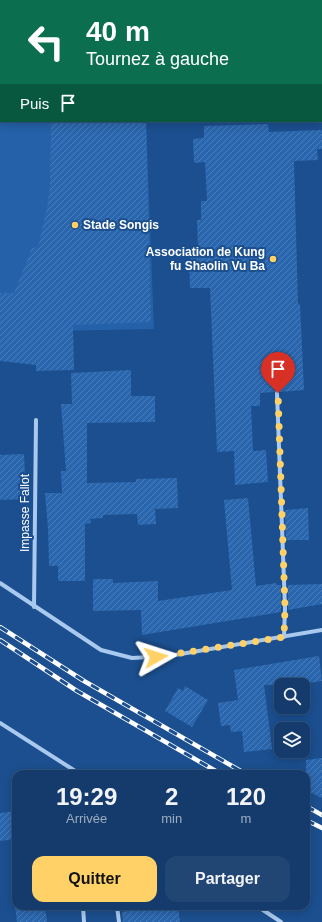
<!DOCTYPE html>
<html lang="fr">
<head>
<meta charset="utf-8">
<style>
  :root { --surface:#143b6b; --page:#214673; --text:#f1f3f6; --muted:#9dadc1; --line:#33557e; --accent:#ffd166 }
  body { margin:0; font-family:Helvetica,sans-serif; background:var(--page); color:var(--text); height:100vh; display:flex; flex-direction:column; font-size:15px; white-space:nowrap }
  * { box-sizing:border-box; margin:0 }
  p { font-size:13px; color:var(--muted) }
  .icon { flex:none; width:22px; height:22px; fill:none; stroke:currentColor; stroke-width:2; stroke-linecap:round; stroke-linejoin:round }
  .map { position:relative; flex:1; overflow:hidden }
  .sheet { position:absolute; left:12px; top:770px; width:298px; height:140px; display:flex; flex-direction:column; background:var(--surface); border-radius:12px; box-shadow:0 2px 10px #0003,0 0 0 1px var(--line) }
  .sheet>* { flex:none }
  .banner { position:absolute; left:0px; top:0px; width:322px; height:122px; box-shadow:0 2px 10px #0003,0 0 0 1px var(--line); background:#0b6e4f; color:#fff; overflow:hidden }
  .tools { position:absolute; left:274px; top:678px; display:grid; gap:8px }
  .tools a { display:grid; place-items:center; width:36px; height:36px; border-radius:8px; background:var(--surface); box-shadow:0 2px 10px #0003,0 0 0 1px var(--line); font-size:20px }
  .pin { position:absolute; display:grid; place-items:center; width:34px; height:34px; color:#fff; margin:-41px -17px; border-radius:50% 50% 50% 0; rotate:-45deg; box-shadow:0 0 4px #0007 }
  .pin .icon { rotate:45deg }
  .me { position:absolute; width:44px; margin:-22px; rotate:84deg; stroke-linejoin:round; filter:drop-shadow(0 0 3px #0008) }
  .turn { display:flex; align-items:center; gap:14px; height:84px; padding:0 20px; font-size:18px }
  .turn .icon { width:52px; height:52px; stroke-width:2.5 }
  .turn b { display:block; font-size:28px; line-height:34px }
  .then { display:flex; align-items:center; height:38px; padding:0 20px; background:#0003; gap:8px; font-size:15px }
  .eta { display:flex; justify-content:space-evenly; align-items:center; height:68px; text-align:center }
  .eta b { font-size:24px; font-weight:700; line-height:28px }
  .action { display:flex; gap:8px; margin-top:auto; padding:8px 20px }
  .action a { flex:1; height:46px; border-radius:12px; background:var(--accent); color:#111; font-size:16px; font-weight:700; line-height:46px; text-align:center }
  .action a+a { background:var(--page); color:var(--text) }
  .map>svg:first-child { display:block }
</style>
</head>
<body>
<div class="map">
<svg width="322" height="922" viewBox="0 0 322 922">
  <defs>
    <pattern id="building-hatch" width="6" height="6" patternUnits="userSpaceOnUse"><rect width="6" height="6" fill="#2a66ad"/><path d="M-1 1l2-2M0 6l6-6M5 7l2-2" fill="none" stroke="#4a7db9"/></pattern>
  </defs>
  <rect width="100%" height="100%" fill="#1b4f8f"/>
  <polygon fill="#2461a8" points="0,32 1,121 146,121 154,329 0,332"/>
  <g fill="url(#building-hatch)">
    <polygon points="65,121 146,121 151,322 73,325 74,370 36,371 36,365 0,361 0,293 14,293 32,248 38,247 47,208 50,185 51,124"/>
    <polygon points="268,124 269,132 322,130 322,149 317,149 318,160 294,161 298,304 300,304 304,390 280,392 276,390 274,392 260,393 260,406 251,406 253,451 266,450 268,482 235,485 234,451 217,452 210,288 190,288 189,260 191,260 191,253 198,253 197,220 201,220 201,201 207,201 205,162 194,163 193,139 204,138 204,126"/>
    <polygon points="131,370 131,396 155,396 155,422 87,423 87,483 136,482 136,479 177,478 178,508 155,509 156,524 138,525 137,514 103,515 103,518 90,519 91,523 85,524 85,581 58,581 58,566 49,566 48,529 45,493 62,493 61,471 66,471 61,404 72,404 71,373"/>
    <polygon points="24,454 26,499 0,500 0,455"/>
    <polygon points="248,498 256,586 276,583 277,585 281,585 281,612 142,635 141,610 93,611 93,579 113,579 113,583 158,581 158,601 232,590 224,500"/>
    <polygon points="308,508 309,540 286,540 285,510"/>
    <polygon points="322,584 322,604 288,610 288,585"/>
    <polygon points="319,656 322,681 293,685 264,685 272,749 244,752 242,731 231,732 230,725 221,726 218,703 238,700 234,670"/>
    <polygon points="185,686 208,700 192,727 165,711 178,688 183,691"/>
    <polygon points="322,758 322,798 306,790 306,760"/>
    <polygon points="16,811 16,839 0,841 0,813"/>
    <polygon points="15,906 45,906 47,922 17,922"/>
    <polygon points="162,906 178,906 180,922 123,922 122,912"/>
  </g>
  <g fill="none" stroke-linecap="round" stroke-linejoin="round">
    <g stroke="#a9c9ee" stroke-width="4">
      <polyline points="134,0 134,1"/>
      <polyline points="321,103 322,103"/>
      <polyline points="277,393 285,608 284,637"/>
      <polyline points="0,583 101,650 132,658 169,656 322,630"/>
      <polyline points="34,607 36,420"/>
      <polyline points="0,723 80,774"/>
      <polyline points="83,906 84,922"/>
      <polyline points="117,906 119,922"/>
      <polyline points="257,906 281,922"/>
    </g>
    <g stroke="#fff" stroke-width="4.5">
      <g id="rail">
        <polyline points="0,627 84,681 246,774"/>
        <polyline points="0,640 77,691 221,774"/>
        <polyline points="306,806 322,815"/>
        <polyline points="306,820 322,828"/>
      </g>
    </g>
    <use href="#rail" stroke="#1b4f8f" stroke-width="3" stroke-dasharray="9" stroke-linecap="butt"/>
  </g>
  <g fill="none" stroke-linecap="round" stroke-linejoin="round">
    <polyline stroke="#ffd166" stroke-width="7" stroke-dasharray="0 12.6" points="156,657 284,637 285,608 278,393"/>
  </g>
  <g fill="#ffd166" stroke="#1b4f8f" stroke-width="1.5">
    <circle cx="75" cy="225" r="4"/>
    <circle cx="273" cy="259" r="4"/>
  </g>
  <g text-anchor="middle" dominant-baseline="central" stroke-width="4" stroke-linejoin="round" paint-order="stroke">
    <g font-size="12" font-weight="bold" fill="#fff" stroke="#1b4f8f" text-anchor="start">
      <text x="83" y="225">Stade Songis</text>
      <text x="265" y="252" text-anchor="end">Association de Kung<tspan x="265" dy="14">fu Shaolin Vu Ba</tspan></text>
    </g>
    <g font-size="12" fill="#fff" stroke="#1b4f8f">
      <text transform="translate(25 513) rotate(-90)">Impasse Fallot</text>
    </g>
  </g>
</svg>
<div class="tools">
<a><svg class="icon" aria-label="search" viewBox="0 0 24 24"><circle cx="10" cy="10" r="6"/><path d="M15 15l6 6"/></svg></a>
<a><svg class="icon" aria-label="layers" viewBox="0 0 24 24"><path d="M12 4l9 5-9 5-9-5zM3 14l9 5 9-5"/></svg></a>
</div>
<div class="pin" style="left:278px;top:393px;background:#d93025"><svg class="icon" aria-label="arrive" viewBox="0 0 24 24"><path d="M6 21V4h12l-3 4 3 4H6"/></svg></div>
<svg class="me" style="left:156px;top:657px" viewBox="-20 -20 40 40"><path d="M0-17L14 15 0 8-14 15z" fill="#ffd166" stroke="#fff" stroke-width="4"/></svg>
<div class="banner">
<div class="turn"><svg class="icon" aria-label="left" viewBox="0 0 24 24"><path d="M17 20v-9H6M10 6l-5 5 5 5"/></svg><div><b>40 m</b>Tournez à gauche</div></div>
<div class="then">Puis<svg class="icon" aria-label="arrive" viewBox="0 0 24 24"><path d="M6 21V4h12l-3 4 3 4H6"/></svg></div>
</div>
<section class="sheet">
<div class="eta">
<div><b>19:29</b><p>Arrivée</p></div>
<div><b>2</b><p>min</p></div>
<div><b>120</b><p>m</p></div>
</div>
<div class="action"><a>Quitter</a><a>Partager</a></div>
</section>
</div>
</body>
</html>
